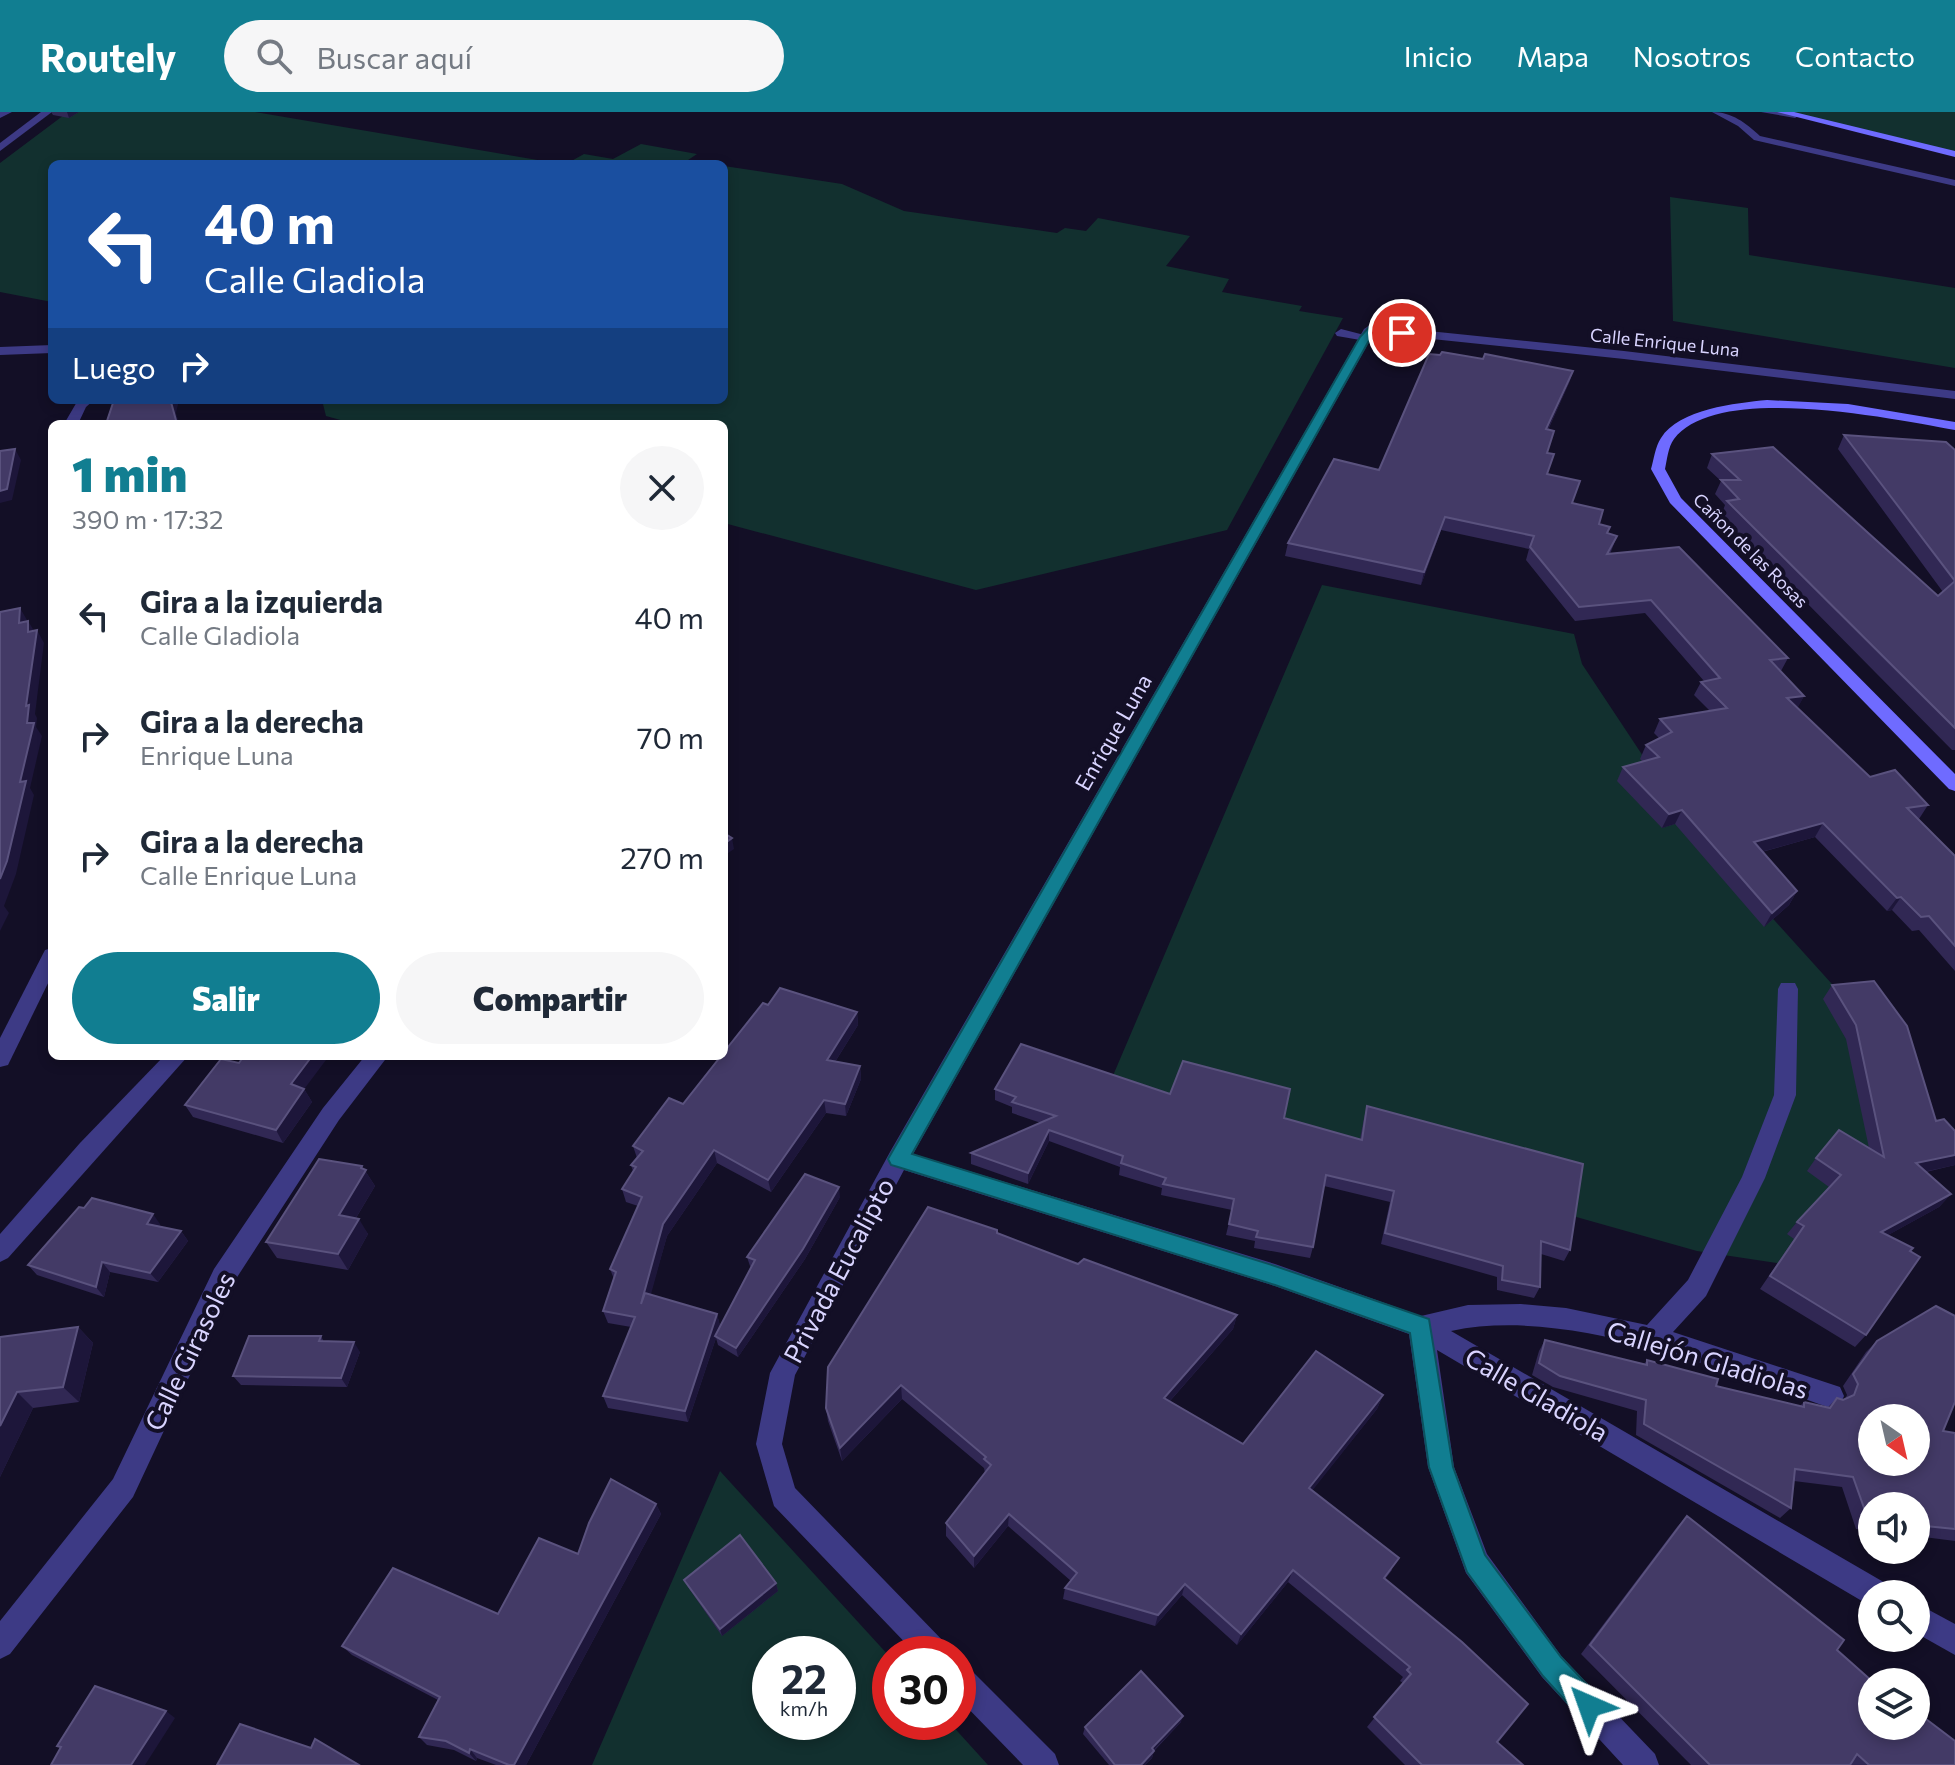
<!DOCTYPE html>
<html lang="es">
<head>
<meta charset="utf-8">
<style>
  :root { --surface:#fff; --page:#f6f6f7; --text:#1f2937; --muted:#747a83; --accent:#117e91 }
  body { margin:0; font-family:Commissioner,sans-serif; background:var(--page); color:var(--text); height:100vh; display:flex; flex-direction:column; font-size:30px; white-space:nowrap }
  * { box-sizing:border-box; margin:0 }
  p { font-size:26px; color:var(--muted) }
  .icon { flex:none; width:44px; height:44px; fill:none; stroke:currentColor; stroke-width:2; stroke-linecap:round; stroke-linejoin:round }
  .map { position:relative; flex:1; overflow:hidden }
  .panel { position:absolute; left:48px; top:308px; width:680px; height:640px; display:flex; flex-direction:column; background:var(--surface); border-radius:12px; box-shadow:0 4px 12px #0003 }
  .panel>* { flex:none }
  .hud { position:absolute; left:48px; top:48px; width:680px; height:244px; border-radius:12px; box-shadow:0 4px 12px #0003; background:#1a4fa0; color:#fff; overflow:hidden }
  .needle { width:52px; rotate:146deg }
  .fabs { position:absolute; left:1858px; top:1292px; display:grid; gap:16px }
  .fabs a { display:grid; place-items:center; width:72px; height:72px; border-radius:50%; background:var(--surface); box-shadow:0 4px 12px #0003; font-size:40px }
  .speed { position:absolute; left:752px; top:1524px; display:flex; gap:16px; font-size:40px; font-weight:700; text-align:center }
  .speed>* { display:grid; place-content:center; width:104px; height:104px; border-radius:50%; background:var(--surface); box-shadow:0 4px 12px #0003; line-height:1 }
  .speed small { font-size:20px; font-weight:400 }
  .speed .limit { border:12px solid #d22; background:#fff; color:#111 }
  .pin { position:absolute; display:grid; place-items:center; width:68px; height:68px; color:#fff; margin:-34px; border:4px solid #fff; border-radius:50%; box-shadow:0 2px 8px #0007 }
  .me { position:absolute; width:88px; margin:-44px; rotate:317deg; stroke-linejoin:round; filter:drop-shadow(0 0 6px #0008) }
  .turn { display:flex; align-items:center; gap:28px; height:168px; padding:0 24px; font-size:36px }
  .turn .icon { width:104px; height:104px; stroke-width:2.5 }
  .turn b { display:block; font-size:56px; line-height:68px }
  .then { display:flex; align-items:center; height:76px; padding:0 24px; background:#0003; gap:16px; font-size:30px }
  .round { display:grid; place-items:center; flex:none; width:84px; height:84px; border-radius:42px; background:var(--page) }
  .overview { display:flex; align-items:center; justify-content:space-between; height:136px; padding:0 24px }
  h1 { font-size:48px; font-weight:800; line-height:60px; color:var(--accent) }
  .button { display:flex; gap:16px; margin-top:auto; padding:16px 24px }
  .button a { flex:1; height:92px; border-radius:48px; background:var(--accent); color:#fff; font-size:32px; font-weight:800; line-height:92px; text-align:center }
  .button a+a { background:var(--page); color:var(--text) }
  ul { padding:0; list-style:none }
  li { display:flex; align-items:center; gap:24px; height:120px; padding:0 24px }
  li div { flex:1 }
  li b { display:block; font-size:30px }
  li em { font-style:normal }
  header { display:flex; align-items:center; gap:48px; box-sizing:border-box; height:112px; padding:0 40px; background:var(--accent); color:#fff }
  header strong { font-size:38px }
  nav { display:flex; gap:44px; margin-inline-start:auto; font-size:28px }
  .search { width:560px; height:72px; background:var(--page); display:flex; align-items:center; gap:20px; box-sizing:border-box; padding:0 28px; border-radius:44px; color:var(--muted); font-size:30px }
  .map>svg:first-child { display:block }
</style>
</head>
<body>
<header>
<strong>Routely</strong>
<div class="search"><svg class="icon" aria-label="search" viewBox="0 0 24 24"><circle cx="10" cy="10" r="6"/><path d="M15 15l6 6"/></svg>Buscar aquí</div>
<nav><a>Inicio</a><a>Mapa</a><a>Nosotros</a><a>Contacto</a></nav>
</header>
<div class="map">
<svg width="1955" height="1653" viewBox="0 0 1955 1653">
  <rect width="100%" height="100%" fill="#130f26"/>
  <g fill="#12302f" fill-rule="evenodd">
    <polygon points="68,0 255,0 561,52 52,52 52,190 0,180 0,51"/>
    <polygon points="1782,0 1955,0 1955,42"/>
    <polygon points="641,32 697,42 688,48 711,52 566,52 584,42 613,47"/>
    <polygon points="724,54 842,72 904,99 1057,121 1065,116 1086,119 1098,106 1190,124 1166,154 1229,167 1222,180 1302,194 1299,199 1343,206 1227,418 976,478 724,411 724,312 355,312 326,304 322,288 724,288"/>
    <polygon points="1670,85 1748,96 1749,143 1955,176 1955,256 1673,209"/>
    <polygon points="1322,473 1574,522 1582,552 1690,715 1850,892 1882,1064 1877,1166 1697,1139 1109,973"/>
    <path d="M720,1359L890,1545V1610H949L988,1653H592ZM770,1542H838V1610H770Z"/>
  </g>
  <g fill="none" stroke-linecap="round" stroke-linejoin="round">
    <polygon fill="#3d3a85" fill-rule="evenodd" points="1341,217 1372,225 1366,229 1337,224 1335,221"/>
    <g fill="#3d3a85" fill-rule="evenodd">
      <polygon points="0,0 12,0 0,6"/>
      <polygon points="41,0 52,0 0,39 0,31"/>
      <path d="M1712,0C1732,0 1746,11 1760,24L1955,68V74L1754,28L1738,14Z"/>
      <polygon points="1761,0 1793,0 1800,3 1795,6"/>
      <path d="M1370,213L1624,239L1955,279V287L1624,247L1374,221L913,1042L1275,1152L1421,1204L1468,1193L1521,1192L1566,1196L1647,1213L1688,1168L1742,1065L1774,983L1778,877L1781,871H1795L1798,877L1796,983L1765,1066L1706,1184L1673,1220L1840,1275L1844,1284L1840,1293L1831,1296C1719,1258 1570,1194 1451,1219L1887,1472L1891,1482H1872V1494L1867,1492L1437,1238L1454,1355L1487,1442L1562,1545L1655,1642L1659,1653H1623L1542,1565L1466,1461L1428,1355L1409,1222L1275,1174L904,1058L795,1263L782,1332L795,1376L946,1532L951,1542H916L774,1394L756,1332L770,1261L890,1040L1364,217Z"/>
      <polygon points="52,233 52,241 0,243 0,235"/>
      <polygon points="78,288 94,288 86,295 78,312 64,312"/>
      <polygon points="52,836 52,863 8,953 0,955 0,926 45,838"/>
      <polygon points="164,944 188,944 8,1146 0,1150 0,1122 80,1031"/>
      <polygon points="365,944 388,944 339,1008 232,1173 133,1385 10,1542 0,1547 0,1509 113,1367 214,1157 323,996"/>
      <polygon points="1916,1491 1955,1512 1955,1543 1916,1521"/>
      <polygon points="958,1550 968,1555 1055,1642 1059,1653 1023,1653 958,1586"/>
    </g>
    <g fill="#6f6bff" fill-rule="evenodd">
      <polygon points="1777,0 1794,0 1955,39 1955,45"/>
      <path d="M1767,288L1848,292L1955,310V318C1893,307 1717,270 1674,327C1668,335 1667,348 1665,357L1681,386L1955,662V679L1949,677L1670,391L1651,357C1654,347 1655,335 1661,326C1679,297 1736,291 1767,288Z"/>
    </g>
  </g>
  <g fill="#312854">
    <polygon points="51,0 79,0 69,6 53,3"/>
    <polygon points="1440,243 1483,247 1573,259 1569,271 1548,318 1548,362 1573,391 1599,412 1608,421 1617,424 1610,442 1788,546 1781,559 1804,584 1797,596 1870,665 1928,693 1919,707 1918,707 1955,744 1955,859 1919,818 1912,819 1892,798 1887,799 1815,725 1762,740 1797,779 1789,793 1764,815 1675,712 1662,716 1617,669 1623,655 1643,650 1640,647 1646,633 1659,626 1654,621 1660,607 1710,599 1694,583 1701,570 1704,569 1645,501 1575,509 1526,448 1529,437 1441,418 1421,473 1285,444 1288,431 1379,358"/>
    <polygon points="1844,323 1955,338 1955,638 1952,638 1721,404 1725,393 1715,382 1721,369 1707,356 1712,342 1938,484 1943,480 1838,337"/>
    <polygon points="1832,873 1936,1009 1955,1019 1955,1053 1926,1060 1951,1082 1939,1095 1888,1123 1866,1223 1855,1235 1760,1177 1794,1127 1787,1122 1797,1110 1829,1075 1807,1059 1816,1046 1869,1036 1846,927 1823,887"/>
    <polygon points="768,893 857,900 858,913 835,950 860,954 861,967 846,1004 826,1001 771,1080 717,1051 667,1124 650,1183 717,1202 720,1214 719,1217 751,1155 750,1154 747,1145 840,1085 805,1147 738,1245 718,1233 716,1226 688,1310 608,1296 603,1284 631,1215 608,1211 603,1199 614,1167 610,1157 638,1094 626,1090 622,1077 633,1059 631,1053 637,1046 633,1034 683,992"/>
    <polygon points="304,977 312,990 283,1031 193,1005 185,993"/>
    <polygon points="995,977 1170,982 1284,1006 1360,1027 1364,1006 1367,994 1570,1138 1564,1149 1541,1142 1540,1175 1534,1186 1497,1178 1497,1165 1381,1132 1390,1090 1324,1074 1313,1135 1310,1146 1254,1136 1255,1129 1226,1123 1232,1098 1161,1083 1162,1076 1119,1063 1120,1055 1049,1029 1028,1072 971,1052 971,1041 1041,1011 1012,1001 1012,995 995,988"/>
    <polygon points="362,1054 375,1074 356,1106 368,1122 348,1158 277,1146 266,1130"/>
    <polygon points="160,1112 159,1114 181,1119 188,1129 158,1170 110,1160 104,1185 37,1163 28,1153"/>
    <polygon points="997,1121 1078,1152 1237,1203 1233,1217 1170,1289 1243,1332 1383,1283 1377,1297 1312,1378 1392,1458 1385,1467 1497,1630 1523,1653 1405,1653 1367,1615 1403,1571 1400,1569 1403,1565 1288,1470 1237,1533 1182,1483 1155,1514 1063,1487 1065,1476 1071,1469 1008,1414 974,1456 946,1424 946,1411 985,1361 984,1356 902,1287 842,1349 828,1309 826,1296"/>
    <polygon points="78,1215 93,1231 79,1290 33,1296 0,1365 0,1225"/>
    <polygon points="321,1224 324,1230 360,1240 347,1275 241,1273 233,1264"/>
    <polygon points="1545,1228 1644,1252 1647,1248 1716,1274 1800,1294 1804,1290 1828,1295 1837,1286 1843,1288 1845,1287 1847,1283 1843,1274 1866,1240 1877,1229 1943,1319 1955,1321 1955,1429 1916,1424 1916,1394 1872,1394 1872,1419 1856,1417 1842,1375 1794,1369 1791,1396 1780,1406 1636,1323 1637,1299 1553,1275 1532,1263 1539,1239"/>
    <polygon points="656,1392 661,1402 526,1653 496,1653 477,1646 476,1649 454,1638 427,1633 419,1625 438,1588 352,1543 342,1534 498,1502 578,1442"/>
    <polygon points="1687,1404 1837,1538 1916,1607 1922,1604 1955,1653 1691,1653 1581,1542 1677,1415"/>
    <polygon points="684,1468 776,1471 778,1479 722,1524 688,1475"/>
    <polygon points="1181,1610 1154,1639 1152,1646 1145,1653 1109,1653 1083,1622 1085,1615"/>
  </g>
  <g fill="#1d163a">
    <polygon points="67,0 79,0 69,6"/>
    <polygon points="1573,259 1569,271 1542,330 1546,317"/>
    <polygon points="172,288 179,288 176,301 179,312 177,312 171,290"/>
    <polygon points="15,337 21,348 12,388 0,391 0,379"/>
    <polygon points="1445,405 1441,418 1421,473 1424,460"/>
    <polygon points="20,496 27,508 19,511"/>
    <polygon points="28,509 36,522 37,518 44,531 35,602 37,606 36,615 42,624 30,676 34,683 16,762 4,794 9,801 0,819 0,767 20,670 27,611 26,594"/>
    <polygon points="1804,584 1797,597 1787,586"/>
    <polygon points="1682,698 1675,712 1662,716 1669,702"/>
    <polygon points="1823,711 1815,725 1746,744 1754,730"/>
    <polygon points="732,726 734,737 724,744 724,732"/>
    <polygon points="1797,779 1789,793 1764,815 1772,801"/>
    <polygon points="1901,785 1892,798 1887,799 1897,786"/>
    <polygon points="857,900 858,913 828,961 827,948"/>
    <polygon points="312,944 329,944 299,984 291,972"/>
    <polygon points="860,954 861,967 846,1004 845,992"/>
    <polygon points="304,977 312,990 283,1031 276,1018"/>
    <polygon points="824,988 826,1001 771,1080 768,1068"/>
    <polygon points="1049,1018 1049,1029 1028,1072 1028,1061"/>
    <polygon points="714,1038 717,1051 667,1124 645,1204 641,1192 663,1112"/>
    <polygon points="1955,1043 1955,1053 1905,1064 1916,1051"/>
    <polygon points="362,1054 375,1074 348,1119 339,1103"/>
    <polygon points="839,1075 840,1085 805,1147 738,1245 736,1236"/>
    <polygon points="1951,1082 1939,1095 1870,1133 1881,1120"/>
    <polygon points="153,1102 160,1112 155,1122 147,1112"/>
    <polygon points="359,1107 368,1122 348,1158 338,1142"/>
    <polygon points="181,1119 188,1129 158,1170 150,1161"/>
    <polygon points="102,1150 110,1160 104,1185 96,1175"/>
    <polygon points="717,1202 720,1214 688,1310 685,1299"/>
    <polygon points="1237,1203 1233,1217 1161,1299 1164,1286"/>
    <polygon points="78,1215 93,1231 79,1290 63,1275"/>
    <polygon points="354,1230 360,1240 347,1275 341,1266"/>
    <polygon points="901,1273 902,1287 842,1349 840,1336"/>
    <polygon points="17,1280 33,1296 0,1365 0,1314"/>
    <polygon points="1383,1283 1377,1297 1304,1389 1309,1376"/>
    <polygon points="656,1392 661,1402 526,1653 514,1653"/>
    <polygon points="1009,1402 1008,1414 974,1456 974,1444"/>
    <polygon points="1293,1458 1288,1470 1237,1533 1241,1522"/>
    <polygon points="776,1471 778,1479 722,1524 720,1517"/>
    <polygon points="1185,1472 1182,1483 1155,1514 1158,1503"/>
    <polygon points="166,1599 175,1606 145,1653 131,1653"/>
    <polygon points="1183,1604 1181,1610 1150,1642 1152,1636"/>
    <polygon points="470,1637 477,1646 476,1649 469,1641"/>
    <polygon points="1154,1639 1152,1646 1145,1653 1141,1653"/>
  </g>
  <g fill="#433a66" stroke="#5a527e" stroke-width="2" fill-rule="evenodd">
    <polygon points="1442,240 1483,247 1485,242 1573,259 1546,317 1554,319 1547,341 1554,342 1547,362 1580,369 1572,391 1603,398 1599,412 1610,415 1607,421 1617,424 1607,442 1679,435 1788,546 1770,548 1804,584 1787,586 1870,665 1895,658 1928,693 1907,696 1955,744 1955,834 1929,804 1921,805 1901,785 1897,786 1823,711 1754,730 1797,779 1772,801 1682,698 1669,702 1623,655 1659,645 1646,633 1672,620 1660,607 1727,596 1701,570 1720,566 1651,488 1579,495 1530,435 1534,424 1445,405 1424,460 1288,431 1334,347 1379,358 1429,242 1440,243"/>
    <polygon points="114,288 172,288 171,290 177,312 106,312"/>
    <polygon points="1844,323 1946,330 1955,338 1955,469"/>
    <polygon points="1773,335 1938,484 1955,469 1955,616 1727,389 1739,387 1721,368 1740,368 1712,342"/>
    <polygon points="15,337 7,377 0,379 0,339"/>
    <polygon points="20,496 19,511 28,509 28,520 37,518 26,594 29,593 27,611 34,611 20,670 26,669 7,749 0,767 0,500"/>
    <polygon points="724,721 732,726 724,732"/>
    <polygon points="1874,869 1907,914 1936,1009 1944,1007 1955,1019 1955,1043 1916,1051 1951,1082 1881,1120 1913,1136 1910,1139 1920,1145 1866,1223 1770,1164 1804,1114 1797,1110 1841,1063 1816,1046 1839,1018 1884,1045 1856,913 1832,873"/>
    <polygon points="780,876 857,900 827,948 860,954 845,992 824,988 768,1068 714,1038 663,1112 641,1192 645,1181 717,1202 685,1299 603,1284 635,1205 603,1199 616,1160 610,1157 642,1085 622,1077 636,1055 631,1053 643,1039 633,1034 669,986 683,992 721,944 724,944 724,940 763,891 768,893"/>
    <polygon points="1021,932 1170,982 1183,949 1290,977 1284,1006 1362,1028 1367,994 1583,1052 1570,1138 1541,1129 1540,1175 1502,1168 1503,1154 1385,1121 1394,1079 1326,1063 1313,1135 1256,1125 1258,1119 1229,1112 1234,1087 1163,1072 1166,1066 1121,1051 1123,1044 1049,1018 1028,1061 971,1041 1056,1004 1012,990 1016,985 995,977"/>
    <polygon points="244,944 312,944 291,972 304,977 276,1018 185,993 221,947 239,951"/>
    <polygon points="319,1047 362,1054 361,1056 366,1058 339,1103 359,1107 338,1142 266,1130"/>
    <polygon points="805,1062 839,1075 803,1137 736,1236 715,1224 755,1148 747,1145"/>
    <polygon points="92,1086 153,1102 147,1112 181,1119 150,1161 102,1150 96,1175 28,1153 79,1095 84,1096"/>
    <polygon points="928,1095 997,1118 997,1121 1078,1152 1084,1147 1237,1203 1164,1286 1243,1332 1316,1239 1383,1283 1309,1376 1399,1446 1384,1466 1462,1530 1528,1592 1497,1630 1523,1653 1422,1653 1374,1605 1411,1562 1407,1558 1410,1555 1293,1458 1241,1522 1185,1472 1158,1503 1065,1476 1077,1461 1009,1402 974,1444 946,1411 991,1353 984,1347 986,1345 901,1273 840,1336 826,1296 828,1255"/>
    <path d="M1936,1194L1955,1204V1290L1943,1319L1955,1321V1417L1916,1413V1394H1872V1407H1868L1853,1365L1795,1357L1791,1396L1644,1312L1646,1288L1560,1264L1539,1251L1545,1228L1647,1253V1248L1718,1267L1716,1274L1804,1295V1290L1830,1296L1837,1286L1843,1288L1854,1283L1858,1272L1853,1262L1877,1229ZM1872,1306H1916V1350H1872Z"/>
    <polygon points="78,1215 63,1275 17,1280 0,1314 0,1225"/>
    <polygon points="249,1224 321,1224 319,1229 354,1230 341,1266 233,1264"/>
    <polygon points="611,1367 656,1392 514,1653 509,1653 470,1637 469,1641 446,1629 419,1625 440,1585 342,1534 393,1456 498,1502 539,1426 578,1442 589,1411"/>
    <polygon points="1687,1404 1844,1528 1837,1538 1873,1570 1872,1570 1872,1614 1916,1614 1916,1607 1919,1610 1922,1604 1955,1629 1955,1653 1869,1653 1857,1642 1850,1653 1710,1653 1590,1533"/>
    <polygon points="740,1423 776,1471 720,1517 684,1468"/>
    <polygon points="1141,1559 1183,1604 1152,1636 1154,1639 1141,1653 1115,1653 1085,1615"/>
    <polygon points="95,1574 166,1599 131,1653 51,1653 61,1635 57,1634"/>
    <polygon points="240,1612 311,1636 315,1627 359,1653 217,1653"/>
  </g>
  <polygon fill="#117e91" stroke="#0b525e" stroke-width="2" points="1370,214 1408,221 1402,224 1374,221 1371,225 912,1042 1275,1154 1429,1207 1453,1355 1485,1443 1561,1545 1598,1584 1602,1594 1598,1604 1589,1608 1579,1604 1543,1564 1467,1460 1429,1355 1410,1221 1275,1173 898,1055 891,1053 888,1047 1360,225"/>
  <g text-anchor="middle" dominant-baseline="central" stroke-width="8" stroke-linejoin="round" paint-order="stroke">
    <g font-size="18" fill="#d9d4ff" stroke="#130f26">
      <text transform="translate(1665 230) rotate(6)">Calle Enrique Luna</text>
      <text transform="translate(1751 438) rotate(45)">Cañon de las Rosas</text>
    </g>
    <g font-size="22" fill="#d9d4ff" stroke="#130f26">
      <text transform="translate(1113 620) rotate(-60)">Enrique Luna</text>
    </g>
    <g font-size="26" fill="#d9d4ff" stroke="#130f26">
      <text transform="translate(838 1158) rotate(-62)">Privada Eucalipto</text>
      <text transform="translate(189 1239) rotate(-64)">Calle Girasoles</text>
      <text transform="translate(1708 1247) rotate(17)">Callejón Gladiolas</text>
      <text transform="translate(1537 1282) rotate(30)">Calle Gladiola</text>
    </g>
  </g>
</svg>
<div class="fabs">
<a><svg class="needle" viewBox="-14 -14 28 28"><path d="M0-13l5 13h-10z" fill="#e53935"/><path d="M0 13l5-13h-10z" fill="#747a83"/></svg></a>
<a><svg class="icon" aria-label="sound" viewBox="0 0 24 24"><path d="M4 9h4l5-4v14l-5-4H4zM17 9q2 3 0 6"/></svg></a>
<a><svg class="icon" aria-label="search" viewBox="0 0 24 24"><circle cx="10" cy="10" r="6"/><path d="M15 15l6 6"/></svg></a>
<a><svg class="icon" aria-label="layers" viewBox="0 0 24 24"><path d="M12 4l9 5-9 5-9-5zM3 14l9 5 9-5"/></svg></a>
</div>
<div class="speed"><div>22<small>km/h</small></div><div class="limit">30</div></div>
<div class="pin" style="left:1402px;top:221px;background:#d93025"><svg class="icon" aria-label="arrive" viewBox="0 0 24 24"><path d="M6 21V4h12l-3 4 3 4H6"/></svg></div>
<svg class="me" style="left:1589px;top:1594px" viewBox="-20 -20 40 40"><path d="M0-17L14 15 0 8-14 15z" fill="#117e91" stroke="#fff" stroke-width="4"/></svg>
<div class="hud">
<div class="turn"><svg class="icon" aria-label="left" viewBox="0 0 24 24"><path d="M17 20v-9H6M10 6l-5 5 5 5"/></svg><div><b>40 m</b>Calle Gladiola</div></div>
<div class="then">Luego<svg class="icon" aria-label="right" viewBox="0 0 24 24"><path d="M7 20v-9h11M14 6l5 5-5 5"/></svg></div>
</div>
<section class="panel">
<div class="overview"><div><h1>1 min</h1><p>390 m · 17:32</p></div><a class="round"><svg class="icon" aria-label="close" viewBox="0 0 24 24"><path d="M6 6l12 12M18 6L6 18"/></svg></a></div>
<ul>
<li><svg class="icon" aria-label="left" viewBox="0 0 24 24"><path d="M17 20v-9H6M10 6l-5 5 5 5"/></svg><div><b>Gira a la izquierda</b><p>Calle Gladiola</p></div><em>40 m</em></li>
<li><svg class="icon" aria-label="right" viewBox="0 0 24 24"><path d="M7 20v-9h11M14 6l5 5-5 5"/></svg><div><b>Gira a la derecha</b><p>Enrique Luna</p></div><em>70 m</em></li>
<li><svg class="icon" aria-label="right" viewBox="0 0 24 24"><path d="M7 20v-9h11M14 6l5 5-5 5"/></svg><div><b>Gira a la derecha</b><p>Calle Enrique Luna</p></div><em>270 m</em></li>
</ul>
<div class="button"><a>Salir</a><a>Compartir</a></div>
</section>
</div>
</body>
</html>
